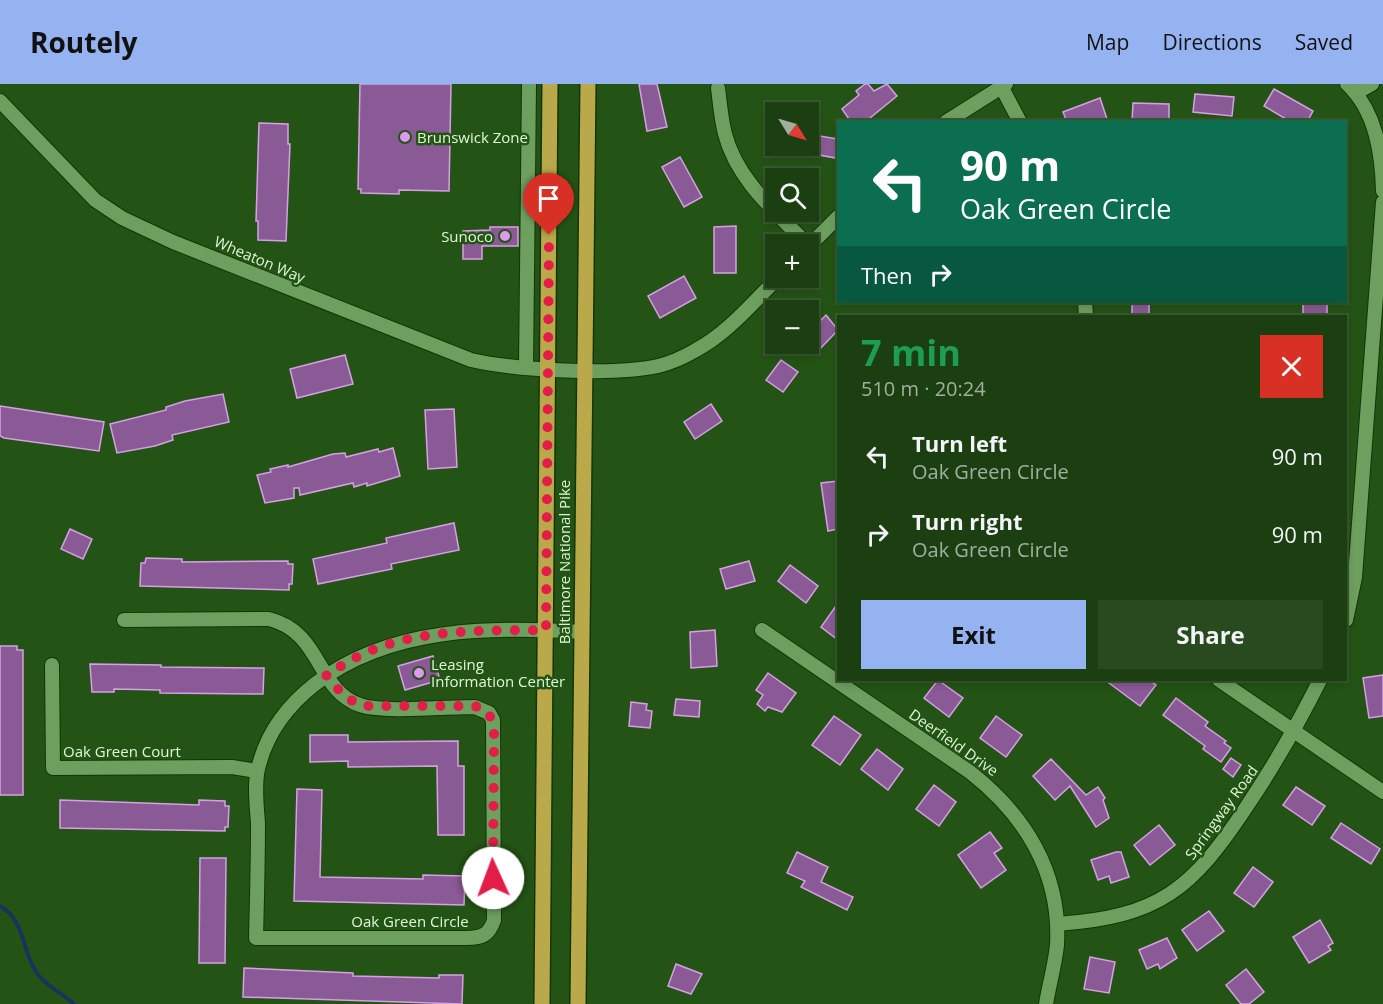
<!DOCTYPE html>
<html lang="en">
<head>
<meta charset="utf-8">
<style>
  :root { --surface:#1b3f10; --page:#284a1e; --text:#f1f3f6; --muted:#a0af9f; --line:#395830; --accent:#95b2f1 }
  body { margin:0; font-family:"Open Sans",sans-serif; background:var(--page); color:var(--text); height:100vh; display:flex; flex-direction:column; font-size:22px; white-space:nowrap }
  * { box-sizing:border-box; margin:0 }
  p { font-size:20px; color:var(--muted) }
  .icon { flex:none; width:33px; height:33px; fill:none; stroke:currentColor; stroke-width:2; stroke-linecap:round; stroke-linejoin:round }
  .map { position:relative; flex:1; overflow:hidden }
  .side { position:absolute; left:837px; top:231px; width:510px; height:366px; display:flex; flex-direction:column; background:var(--surface); border-radius:0px; box-shadow:0 3px 9px #0003,0 0 0 2px var(--line) }
  .side>* { flex:none }
  .top-card { position:absolute; left:837px; top:36px; width:510px; height:183px; border-radius:0px; box-shadow:0 3px 9px #0003,0 0 0 2px var(--line); background:#0b6e4f; color:#fff; overflow:hidden }
  .needle { width:39px; rotate:127deg }
  .controls { position:absolute; left:765px; top:18px; display:grid; gap:12px }
  .controls a { display:grid; place-items:center; width:54px; height:54px; border-radius:0px; background:var(--surface); box-shadow:0 3px 9px #0003,0 0 0 2px var(--line); font-size:30px }
  .pin { position:absolute; display:grid; place-items:center; width:51px; height:51px; color:#fff; margin:-62px -26px; border-radius:50% 50% 50% 0; rotate:-45deg; box-shadow:0 0 6px #0007 }
  .pin .icon { rotate:45deg }
  .me { position:absolute; width:66px; margin:-33px; rotate:358deg; stroke-linejoin:round; filter:drop-shadow(0 0 4px #0008) }
  .turn { display:flex; align-items:center; gap:21px; height:126px; padding:0 24px; font-size:27px }
  .turn .icon { width:78px; height:78px; stroke-width:2.5 }
  .turn b { display:block; font-size:42px; line-height:51px }
  .then { display:flex; align-items:center; height:57px; padding:0 24px; background:#0003; gap:12px; font-size:22px }
  .round { display:grid; place-items:center; flex:none; width:63px; height:63px; border-radius:0px; background:var(--page) }
  .headline { display:flex; align-items:center; justify-content:space-between; height:102px; padding:0 24px }
  h1 { font-size:36px; font-weight:700; line-height:45px; color:#1e9e55 }
  .primary-button { display:flex; gap:12px; margin-top:auto; padding:12px 24px }
  .primary-button a { flex:1; height:69px; border-radius:0px; background:var(--accent); color:#111; font-size:24px; font-weight:700; line-height:69px; text-align:center }
  .primary-button a+a { background:var(--page); color:var(--text) }
  ul { padding:0; list-style:none }
  li { display:flex; align-items:center; gap:18px; height:78px; padding:0 24px }
  li div { flex:1 }
  li b { display:block; font-size:22px }
  li em { font-style:normal }
  header { display:flex; align-items:center; gap:36px; box-sizing:border-box; height:84px; padding:0 30px; background:var(--accent); color:#111 }
  header strong { font-size:28px }
  nav { display:flex; gap:33px; margin-inline-start:auto; font-size:21px }
  .map>svg:first-child { display:block }
</style>
</head>
<body>
<header>
<strong>Routely</strong>
<nav><a>Map</a><a>Directions</a><a>Saved</a></nav>
</header>
<div class="map">
<svg width="1383" height="920" viewBox="0 0 1383 920">
  <rect width="100%" height="100%" fill="#245415"/>
  <g fill="none" stroke-linecap="round" stroke-linejoin="round">
    <path stroke="#19335d" stroke-width="4" d="M0,822C27,837 21,872 41,894C50,904 64,911 74,920"/>
  </g>
  <g fill="#8a5a96" stroke="#d5a1e2" stroke-width="1.5">
    <polygon points="360,0 451,0 449,107 399,106 399,110 361,109 361,105 358,105"/>
    <polygon points="639,0 657,0 667,43 647,47"/>
    <polygon points="865,0 868,0 874,7 887,0 897,12 865,38 851,38 842,25 859,11 856,7"/>
    <polygon points="1274,5 1313,27 1307,38 1291,38 1264,22"/>
    <polygon points="1195,10 1234,13 1232,32 1193,28"/>
    <polygon points="1100,14 1107,35 1100,38 1067,38 1063,28"/>
    <polygon points="1133,19 1169,20 1169,38 1132,38"/>
    <polygon points="259,39 288,40 288,60 290,60 286,157 258,156 258,137 256,137"/>
    <polygon points="808,50 838,55 836,74 808,69"/>
    <polygon points="680,73 702,113 684,123 662,83"/>
    <polygon points="736,142 736,189 714,189 714,143"/>
    <polygon points="490,143 518,143 518,162 482,162 482,175 463,175 463,147 490,146"/>
    <polygon points="684,192 696,214 660,234 648,212"/>
    <rect x="1132" y="218" width="17" height="14"/>
    <polygon points="1303,218 1327,218 1327,232 1303,231"/>
    <polygon points="826,231 838,246 817,268 808,261 808,249"/>
    <polygon points="345,271 353,300 297,314 290,285"/>
    <polygon points="781,276 798,288 783,308 766,296"/>
    <polygon points="223,310 229,338 172,351 173,356 155,362 117,369 110,340 166,326 166,323 185,317"/>
    <polygon points="711,320 722,337 695,355 684,338"/>
    <polygon points="0,322 104,338 99,367 4,354 0,352"/>
    <polygon points="454,325 457,383 428,385 425,326"/>
    <polygon points="393,364 400,392 367,402 367,399 354,403 353,399 300,411 299,404 294,404 294,414 265,419 257,391 271,388 270,385 288,381 288,383 333,370 345,369 346,373 378,365 379,368"/>
    <polygon points="838,397 838,445 828,447 821,399"/>
    <polygon points="454,439 459,466 391,480 392,485 318,500 313,475 387,459 386,454"/>
    <polygon points="70,445 92,455 83,475 61,465"/>
    <polygon points="146,474 182,475 182,478 288,477 288,480 293,480 292,500 289,500 289,506 140,502 141,479 145,479"/>
    <polygon points="749,477 755,497 726,505 720,485"/>
    <polygon points="790,481 818,502 806,519 778,497"/>
    <polygon points="838,519 838,556 821,543"/>
    <polygon points="715,546 717,582 691,584 690,548"/>
    <polygon points="0,562 17,562 17,566 23,566 23,711 0,711"/>
    <polygon points="433,572 440,596 405,606 398,582"/>
    <polygon points="90,580 161,581 161,583 264,584 263,610 160,609 160,606 114,605 114,608 92,608"/>
    <polygon points="768,589 796,609 782,628 768,623 765,627 757,620 763,611 756,606"/>
    <polygon points="1383,591 1383,632 1369,634 1363,594"/>
    <polygon points="938,596 963,614 949,633 924,614"/>
    <polygon points="1105,596 1149,596 1156,601 1140,622"/>
    <polygon points="1176,614 1208,638 1205,642 1226,657 1224,659 1231,664 1221,678 1203,665 1205,662 1163,631"/>
    <polygon points="676,615 700,617 699,633 674,631"/>
    <polygon points="631,618 647,620 646,626 652,627 650,644 629,642"/>
    <polygon points="834,632 861,651 840,681 812,661"/>
    <polygon points="996,632 1022,651 1006,673 980,654"/>
    <polygon points="310,651 348,651 348,658 458,657 458,682 464,682 464,751 438,751 437,682 348,683 348,677 310,678"/>
    <polygon points="877,665 903,685 888,706 861,685"/>
    <polygon points="1231,674 1241,681 1233,693 1223,685"/>
    <polygon points="1051,675 1086,711 1098,703 1105,714 1103,716 1109,734 1096,743 1070,702 1055,716 1033,692"/>
    <polygon points="934,701 956,718 939,742 916,725"/>
    <polygon points="1296,703 1325,722 1312,741 1283,721"/>
    <polygon points="297,705 322,706 320,793 423,795 423,791 465,792 464,821 294,817"/>
    <polygon points="60,716 199,721 199,716 225,717 225,722 229,722 228,743 225,743 225,747 60,744"/>
    <polygon points="1341,739 1380,765 1371,780 1331,754"/>
    <polygon points="1159,741 1175,761 1150,781 1134,761"/>
    <polygon points="990,748 1002,764 994,769 1006,786 981,804 958,771"/>
    <polygon points="797,768 828,783 821,798 853,813 847,826 801,803 805,797 787,789"/>
    <polygon points="1116,768 1121,768 1129,793 1111,799 1109,792 1098,796 1091,776"/>
    <polygon points="200,774 226,774 225,879 199,879"/>
    <polygon points="1253,783 1273,798 1254,823 1234,809"/>
    <polygon points="1209,827 1224,847 1197,867 1182,846"/>
    <polygon points="1320,836 1333,859 1328,862 1331,866 1309,879 1293,853"/>
    <polygon points="1167,854 1177,874 1160,885 1158,880 1147,885 1139,866"/>
    <polygon points="1090,873 1115,878 1109,909 1084,905"/>
    <polygon points="676,880 702,890 691,910 668,902"/>
    <polygon points="244,884 353,889 353,892 439,894 439,891 463,891 462,920 243,913"/>
    <polygon points="1246,885 1264,908 1249,920 1241,920 1226,901"/>
  </g>
  <g fill="none" stroke-linecap="round" stroke-linejoin="round">
    <g stroke="#123606" stroke-width="16">
      <g id="minor">
        <path d="M1347,0C1376,27 1382,70 1383,107"/>
        <polyline points="1001,2 1020,38"/>
        <path d="M718,4C720,19 721,35 725,50C737,96 775,127 807,160"/>
        <polyline points="1356,9 1372,0"/>
        <path d="M0,17L95,116L122,134L173,158L471,276C516,286 613,292 658,282C671,279 684,273 696,266C728,249 752,219 778,194"/>
        <polyline points="946,38 1006,0"/>
        <polyline points="808,163 838,133"/>
        <polyline points="1085,218 1086,232"/>
        <polyline points="526,283 529,0"/>
        <path d="M124,536L269,535C322,548 316,606 360,621C380,629 449,623 475,623L489,629L493,636L494,836C489,851 482,854 466,854H256C257,816 258,778 258,740C257,723 254,702 258,685C266,650 287,622 315,600C391,542 490,543 582,548"/>
        <polyline points="1346,536 1355,493 1383,118"/>
        <path d="M762,546L970,688C1025,731 1061,789 1057,861C1055,881 1049,901 1046,920"/>
        <polyline points="52,581 53,684 232,683 257,687"/>
        <polyline points="1219,596 1383,708"/>
        <path d="M1057,840C1160,833 1192,805 1247,722C1275,680 1298,640 1320,596"/>
      </g>
    </g>
    <g stroke="#123606" stroke-width="18">
      <g id="major">
        <polyline points="542,920 550,0"/>
        <polyline points="578,920 588,0"/>
      </g>
    </g>
    <use href="#minor" stroke="#6d9f5f" stroke-width="14"/>
    <use href="#major" stroke="#baa94a" stroke-width="15"/>
  </g>
  <g fill="none" stroke-linecap="round" stroke-linejoin="round">
    <path stroke="#e11d48" stroke-width="10" stroke-dasharray="0 18" d="M493,794L494,646L489,629L475,622H361L344,612L326,591C338,584 350,576 363,570C419,544 486,547 546,546L549,151"/>
  </g>
  <g fill="#df98f1" stroke="#245415" stroke-width="2">
    <circle cx="405" cy="53" r="6"/>
    <circle cx="505" cy="152" r="6"/>
    <circle cx="419" cy="589" r="6"/>
  </g>
  <g text-anchor="middle" dominant-baseline="central" stroke-width="5" stroke-linejoin="round" paint-order="stroke">
    <g font-size="15" fill="#ddf8d6" stroke="#245415" text-anchor="start">
      <text x="417" y="53">Brunswick Zone</text>
      <text x="493" y="152" text-anchor="end">Sunoco</text>
      <text x="431" y="580">Leasing<tspan x="431" dy="17">Information Center</tspan></text>
    </g>
    <g font-size="15" fill="#ddf8d6" stroke="#245415">
      <text transform="translate(260 175) rotate(23)">Wheaton Way</text>
      <text transform="translate(564 478) rotate(-90)">Baltimore National Pike</text>
      <text transform="translate(954 658) rotate(35)">Deerfield Drive</text>
      <text x="122" y="667">Oak Green Court</text>
      <text transform="translate(1221 728) rotate(-54)">Springway Road</text>
      <text x="410" y="837">Oak Green Circle</text>
    </g>
  </g>
</svg>
<div class="controls">
<a><svg class="needle" viewBox="-14 -14 28 28"><path d="M0-13l5 13h-10z" fill="#e53935"/><path d="M0 13l5-13h-10z" fill="#a0af9f"/></svg></a>
<a><svg class="icon" aria-label="search" viewBox="0 0 24 24"><circle cx="10" cy="10" r="6"/><path d="M15 15l6 6"/></svg></a>
<a>+</a>
<a>−</a>
</div>
<div class="pin" style="left:549px;top:151px;background:#d93025"><svg class="icon" aria-label="arrive" viewBox="0 0 24 24"><path d="M6 21V4h12l-3 4 3 4H6"/></svg></div>
<svg class="me" style="left:493px;top:794px" viewBox="-20 -20 40 40"><circle r="19" fill="#fff"/><path d="M0-13L10 11 0 6-10 11z" fill="#e11d48"/></svg>
<div class="top-card">
<div class="turn"><svg class="icon" aria-label="left" viewBox="0 0 24 24"><path d="M17 20v-9H6M10 6l-5 5 5 5"/></svg><div><b>90 m</b>Oak Green Circle</div></div>
<div class="then">Then<svg class="icon" aria-label="right" viewBox="0 0 24 24"><path d="M7 20v-9h11M14 6l5 5-5 5"/></svg></div>
</div>
<section class="side">
<div class="headline"><div><h1>7 min</h1><p>510 m · 20:24</p></div><a class="round" style="background:#d93025;color:#fff"><svg class="icon" aria-label="close" viewBox="0 0 24 24"><path d="M6 6l12 12M18 6L6 18"/></svg></a></div>
<ul>
<li><svg class="icon" aria-label="left" viewBox="0 0 24 24"><path d="M17 20v-9H6M10 6l-5 5 5 5"/></svg><div><b>Turn left</b><p>Oak Green Circle</p></div><em>90 m</em></li>
<li><svg class="icon" aria-label="right" viewBox="0 0 24 24"><path d="M7 20v-9h11M14 6l5 5-5 5"/></svg><div><b>Turn right</b><p>Oak Green Circle</p></div><em>90 m</em></li>
</ul>
<div class="primary-button"><a>Exit</a><a>Share</a></div>
</section>
</div>
</body>
</html>
